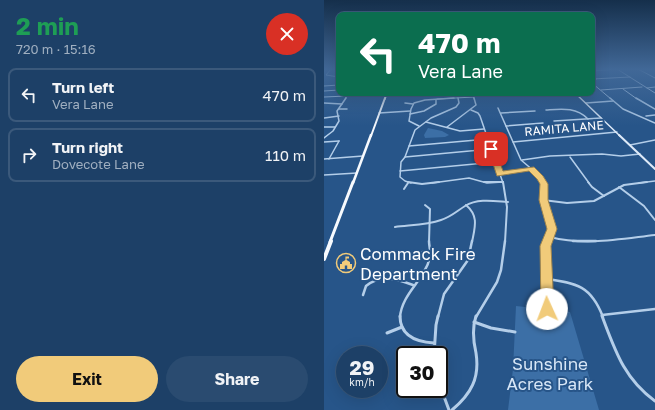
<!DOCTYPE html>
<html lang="en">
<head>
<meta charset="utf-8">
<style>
  :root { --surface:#1d4067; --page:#2a4b70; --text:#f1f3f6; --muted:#a0afc0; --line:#3b597b; --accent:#f1cb7a }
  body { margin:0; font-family:"Golos Text",sans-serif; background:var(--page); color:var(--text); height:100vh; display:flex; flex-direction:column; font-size:15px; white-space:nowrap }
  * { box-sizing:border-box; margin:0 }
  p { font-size:13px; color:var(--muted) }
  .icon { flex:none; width:22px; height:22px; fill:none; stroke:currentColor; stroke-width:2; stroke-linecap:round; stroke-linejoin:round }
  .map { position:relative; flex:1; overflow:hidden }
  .details { display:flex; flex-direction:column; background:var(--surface); width:324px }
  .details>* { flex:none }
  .hud { position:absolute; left:12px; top:12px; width:259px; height:84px; border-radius:8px; box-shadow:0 4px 16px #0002,0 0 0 1px var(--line); background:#0b6e4f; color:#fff; overflow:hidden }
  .speed { position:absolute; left:12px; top:346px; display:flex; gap:8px; font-size:20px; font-weight:700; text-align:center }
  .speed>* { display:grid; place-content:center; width:52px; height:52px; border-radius:50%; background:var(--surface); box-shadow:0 4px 16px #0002,0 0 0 1px var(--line); line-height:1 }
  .speed small { font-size:10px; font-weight:400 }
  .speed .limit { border:2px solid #111; border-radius:6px; background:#fff; color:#111 }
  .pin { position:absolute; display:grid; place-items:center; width:34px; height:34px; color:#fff; margin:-17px; border-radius:8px; box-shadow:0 2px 6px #0006 }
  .me { position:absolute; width:44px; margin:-22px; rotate:358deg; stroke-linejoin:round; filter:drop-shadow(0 0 3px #0008) }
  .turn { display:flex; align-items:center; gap:14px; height:84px; padding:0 16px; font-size:18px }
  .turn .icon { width:52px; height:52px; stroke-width:2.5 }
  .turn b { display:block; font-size:28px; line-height:34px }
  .round { display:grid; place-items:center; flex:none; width:42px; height:42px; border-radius:21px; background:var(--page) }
  .summary { display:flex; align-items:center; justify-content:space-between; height:68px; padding:0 16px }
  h1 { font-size:24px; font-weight:700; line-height:30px; color:#1e9e55 }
  .primary-button { display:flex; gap:8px; margin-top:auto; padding:8px 16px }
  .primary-button a { flex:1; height:46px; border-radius:24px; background:var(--accent); color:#111; font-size:16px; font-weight:700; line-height:46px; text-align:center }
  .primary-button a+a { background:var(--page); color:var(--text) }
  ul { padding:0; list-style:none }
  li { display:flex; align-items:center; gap:12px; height:54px; margin:0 8px 6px; padding:0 8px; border:2px solid var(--line); border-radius:8px }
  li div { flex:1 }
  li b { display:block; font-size:15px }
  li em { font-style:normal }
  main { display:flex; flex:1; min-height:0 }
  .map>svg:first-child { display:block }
</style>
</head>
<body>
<main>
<section class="details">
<div class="summary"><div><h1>2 min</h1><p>720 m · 15:16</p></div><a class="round" style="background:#d93025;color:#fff"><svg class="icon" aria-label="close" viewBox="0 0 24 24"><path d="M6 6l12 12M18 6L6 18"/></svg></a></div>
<ul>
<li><svg class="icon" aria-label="left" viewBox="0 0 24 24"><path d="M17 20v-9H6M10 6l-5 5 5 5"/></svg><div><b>Turn left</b><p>Vera Lane</p></div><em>470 m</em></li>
<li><svg class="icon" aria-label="right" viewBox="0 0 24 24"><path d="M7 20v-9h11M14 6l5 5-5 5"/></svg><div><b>Turn right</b><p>Dovecote Lane</p></div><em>110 m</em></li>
</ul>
<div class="primary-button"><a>Exit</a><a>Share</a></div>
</section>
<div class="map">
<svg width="331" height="410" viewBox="0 0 331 410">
  <rect width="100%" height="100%" fill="#275589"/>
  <g fill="#3c6fa6">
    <polygon points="104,128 118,131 125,135 121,137 101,138 100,135"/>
    <polygon points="192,306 246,312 275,410 184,410 189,369"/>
  </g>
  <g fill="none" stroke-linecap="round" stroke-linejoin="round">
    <g stroke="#b4cee9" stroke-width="1">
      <polyline points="7,69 2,75 15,77"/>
      <polyline points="293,69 331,93"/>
      <polyline points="314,69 331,78"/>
      <polyline points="268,71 293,69"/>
      <polyline points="268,74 272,79"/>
      <polyline points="268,79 306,77"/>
      <polyline points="268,83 287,99"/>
      <polyline points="0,86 15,85"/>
      <polyline points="323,88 331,87"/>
      <polyline points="299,89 313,99"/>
      <polyline points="277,90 318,87"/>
      <polyline points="0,91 15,90"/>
      <polyline points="91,93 114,93"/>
      <polyline points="149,93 150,99"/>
      <polyline points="0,97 23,96"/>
      <polyline points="21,99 25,93"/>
      <polyline points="113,99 150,97"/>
    </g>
    <g stroke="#b4cee9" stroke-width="1.5">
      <polyline points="286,98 299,109 331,123"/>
      <polyline points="312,98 331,109"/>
      <polyline points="0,103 18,104"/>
      <polyline points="81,103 89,104"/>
      <polyline points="262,103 289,101"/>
      <polyline points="174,108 197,160 217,177 220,183"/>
      <polyline points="15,109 23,109"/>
      <polyline points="147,110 154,113 156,116 179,183"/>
      <path d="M222,110C238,109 252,107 264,119"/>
      <polyline points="55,113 86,111"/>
      <polyline points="177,113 211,111"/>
      <polyline points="86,114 100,111 112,104 112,100"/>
      <polyline points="322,116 331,115"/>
      <polyline points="0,118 15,116"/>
      <polyline points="230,121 277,118"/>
      <polyline points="102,122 136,131 160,129"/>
      <polyline points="95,126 85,121 87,109 90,103 101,100 130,98"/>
      <polyline points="182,126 219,123"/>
      <polyline points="0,127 11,127"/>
      <polyline points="123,127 152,105 150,98"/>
      <polyline points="0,138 9,131 15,121 13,111 22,98"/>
      <polyline points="0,142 15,141"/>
      <polyline points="189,142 293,132"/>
      <polyline points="306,145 331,140"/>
      <polyline points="85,146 164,139"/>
      <polyline points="81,157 167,149"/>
      <polyline points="246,157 265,183"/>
      <polyline points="0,159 39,156"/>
      <polyline points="5,159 15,141"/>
      <polyline points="198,160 226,156 278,154 297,156 316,154"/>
      <polyline points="76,171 172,162"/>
      <polyline points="176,174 206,169"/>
      <polyline points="0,175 33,173"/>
      <polyline points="87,183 81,181 76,177 77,162 81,157 91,130 107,118 132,107 135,103 134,98"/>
      <polyline points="108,183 145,178 163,183 179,182"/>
      <polyline points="315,183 331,181"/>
    </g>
    <g stroke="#b4cee9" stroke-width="2">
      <polyline points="84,182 98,184 115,182"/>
      <polyline points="160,182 179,182"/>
      <polyline points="179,182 183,207 181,242"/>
      <polyline points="219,182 219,200 228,229 223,242"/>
      <polyline points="264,182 268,187 280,196"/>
      <polyline points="295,187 320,206 331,220"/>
      <polyline points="80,189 84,183"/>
      <polyline points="219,200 243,203 270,201 300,185 323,182"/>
      <polyline points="101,205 106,209 105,242"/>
      <path d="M142,205C155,216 151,227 148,242"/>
      <path d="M71,227C86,225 103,225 117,220C127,217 133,211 141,206C154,198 170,201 184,202"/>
      <path d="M226,237C261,246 296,239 331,235"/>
    </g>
    <g stroke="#b4cee9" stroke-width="2.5">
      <polyline points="223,241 221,246 223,309"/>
      <polyline points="249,241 272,241"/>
      <polyline points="86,254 106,251"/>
      <path d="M222,279C253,283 267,286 279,317"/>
      <path d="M39,295L42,286C56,274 73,279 89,285"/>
      <polyline points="278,315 331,309"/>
      <path d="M76,317C78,293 101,280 106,257C107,252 105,246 105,241"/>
      <polyline points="114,317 120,294 144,260 148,241"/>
      <polyline points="152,317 173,282 177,270 181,241"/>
    </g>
    <g stroke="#b4cee9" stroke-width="3">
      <path d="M76,316C76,336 93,342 110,343"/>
      <path d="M278,316C291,350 300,379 331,401"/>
      <polyline points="150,322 167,328 191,332"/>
      <polyline points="63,333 78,327"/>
      <polyline points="110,355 112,325 114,316"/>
      <polyline points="115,383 125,410"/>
      <path d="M128,410C147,394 156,378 152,353C149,340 148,328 152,316"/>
    </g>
    <polyline stroke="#deeaf8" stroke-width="1.5" points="251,93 296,136"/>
    <polyline stroke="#deeaf8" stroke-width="2" points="295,135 331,169"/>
    <polyline stroke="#f7fafe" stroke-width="1.5" points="61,99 63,93"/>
    <polyline stroke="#f7fafe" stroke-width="2" points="47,136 61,98"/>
    <polyline stroke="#f7fafe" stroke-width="2.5" points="29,183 47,135"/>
    <polyline stroke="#f7fafe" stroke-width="3" points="6,242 29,182"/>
    <polyline stroke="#f7fafe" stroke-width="4" points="0,259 7,241"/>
  </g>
  <linearGradient id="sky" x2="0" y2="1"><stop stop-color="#152f4b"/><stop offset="0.55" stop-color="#416897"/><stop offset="1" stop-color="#416897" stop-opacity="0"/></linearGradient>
  <rect width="331" height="126" fill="url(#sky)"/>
  <polygon fill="#f1cb7a" stroke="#9d844f" points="167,147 171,149 179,171 210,167 219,176 224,184 224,200 233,229 227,246 230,309 228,314 223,316 219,314 217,309 216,246 223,229 215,200 216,184 213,179 205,171 173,176 164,149"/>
  <defs>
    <g id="civic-ring" transform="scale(1)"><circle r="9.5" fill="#275589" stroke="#f1cb7a" stroke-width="1.5"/><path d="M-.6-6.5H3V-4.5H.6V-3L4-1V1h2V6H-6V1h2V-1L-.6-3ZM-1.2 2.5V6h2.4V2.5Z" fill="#f1cb7a"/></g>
  </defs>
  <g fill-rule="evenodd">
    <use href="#civic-ring" x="22" y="263"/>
  </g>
  <g text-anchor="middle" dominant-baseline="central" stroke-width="4" stroke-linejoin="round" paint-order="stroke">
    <g font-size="12" fill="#fff" stroke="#275589">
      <text transform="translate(240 128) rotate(-5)">RAMITA LANE</text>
    </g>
    <g font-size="17" fill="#fff" stroke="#275589" text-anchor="start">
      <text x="36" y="253">Commack Fire<tspan x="36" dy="20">Department</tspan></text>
    </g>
    <g font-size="17" fill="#d8e7f7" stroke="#275589">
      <text x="226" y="363">Sunshine<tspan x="226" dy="20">Acres Park</tspan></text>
    </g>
  </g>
</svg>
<div class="speed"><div>29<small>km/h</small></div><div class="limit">30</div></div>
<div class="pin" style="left:167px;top:149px;background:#d93025"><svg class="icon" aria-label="arrive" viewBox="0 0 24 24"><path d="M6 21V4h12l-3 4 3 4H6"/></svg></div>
<svg class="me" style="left:223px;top:309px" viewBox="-20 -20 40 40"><circle r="19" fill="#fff"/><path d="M0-13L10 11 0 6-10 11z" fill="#f1cb7a"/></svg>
<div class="hud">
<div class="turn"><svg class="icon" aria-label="left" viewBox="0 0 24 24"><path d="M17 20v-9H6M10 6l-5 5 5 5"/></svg><div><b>470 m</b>Vera Lane</div></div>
</div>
</div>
</main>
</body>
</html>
